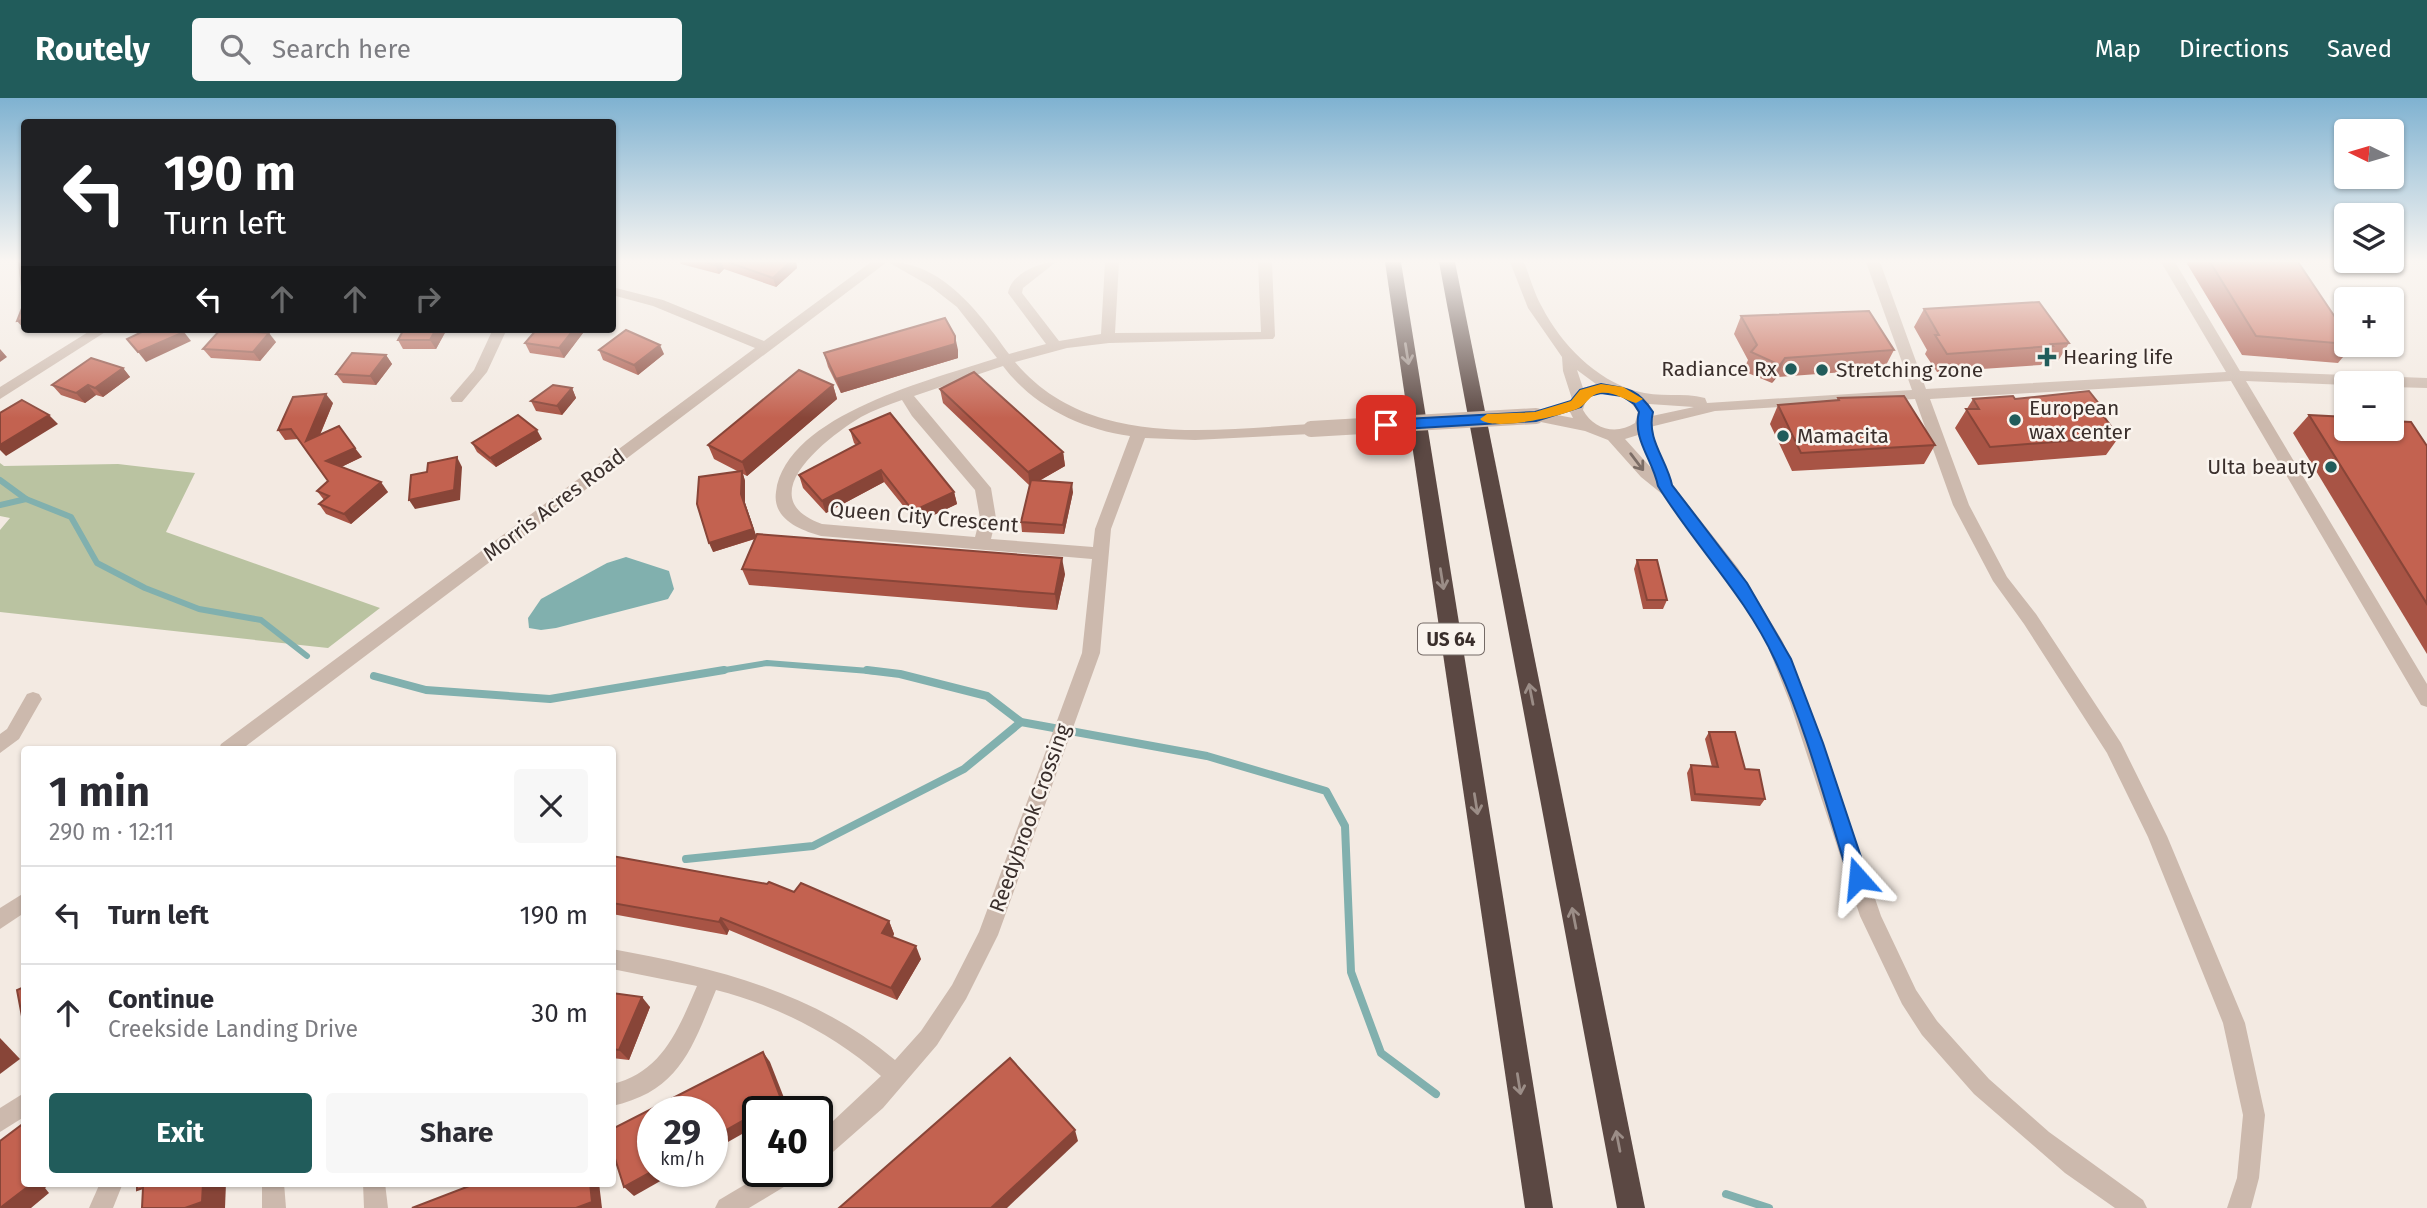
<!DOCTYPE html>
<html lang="en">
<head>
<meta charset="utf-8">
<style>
  :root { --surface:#fff; --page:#f7f7f7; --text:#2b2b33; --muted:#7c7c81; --line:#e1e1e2; --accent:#215c5b }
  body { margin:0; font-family:"Fira Sans",sans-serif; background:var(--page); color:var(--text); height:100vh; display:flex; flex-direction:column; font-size:26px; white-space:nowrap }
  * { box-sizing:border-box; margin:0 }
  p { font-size:23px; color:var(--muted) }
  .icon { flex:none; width:38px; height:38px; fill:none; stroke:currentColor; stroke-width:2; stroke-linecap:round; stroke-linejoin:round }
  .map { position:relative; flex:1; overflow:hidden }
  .panel { position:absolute; left:21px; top:648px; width:595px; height:441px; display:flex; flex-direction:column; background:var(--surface); border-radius:7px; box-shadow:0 2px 5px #0004 }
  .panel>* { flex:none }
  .hud { position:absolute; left:21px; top:21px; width:595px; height:214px; border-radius:7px; box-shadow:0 2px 5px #0004; background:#202124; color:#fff; overflow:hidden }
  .needle { width:46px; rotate:275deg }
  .controls { position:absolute; left:2334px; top:21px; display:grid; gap:14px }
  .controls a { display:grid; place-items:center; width:70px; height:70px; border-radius:7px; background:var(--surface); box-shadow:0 2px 5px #0004; font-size:35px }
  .speed { position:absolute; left:637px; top:998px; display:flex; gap:14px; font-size:35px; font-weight:700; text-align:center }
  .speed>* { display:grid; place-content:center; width:91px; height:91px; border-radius:50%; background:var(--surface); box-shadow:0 2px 5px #0004; line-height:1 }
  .speed small { font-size:18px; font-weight:400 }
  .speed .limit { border:4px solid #111; border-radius:10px; background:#fff; color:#111 }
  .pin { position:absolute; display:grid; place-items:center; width:60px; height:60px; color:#fff; margin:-30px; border-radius:14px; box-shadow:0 4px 10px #0006 }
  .me { position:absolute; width:77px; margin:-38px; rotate:342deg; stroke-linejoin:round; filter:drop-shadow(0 0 5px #0008) }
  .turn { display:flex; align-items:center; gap:24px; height:147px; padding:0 28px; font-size:32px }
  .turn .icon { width:91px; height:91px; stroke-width:2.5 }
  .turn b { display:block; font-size:49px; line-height:60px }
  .lanes { display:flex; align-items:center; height:66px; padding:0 28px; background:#0003; justify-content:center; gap:35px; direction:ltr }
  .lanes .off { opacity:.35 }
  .round { display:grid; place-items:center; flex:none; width:74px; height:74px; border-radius:7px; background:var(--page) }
  .head { display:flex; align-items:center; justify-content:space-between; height:119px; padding:0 28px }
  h1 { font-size:42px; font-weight:700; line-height:52px }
  .primary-button { display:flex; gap:14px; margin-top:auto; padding:14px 28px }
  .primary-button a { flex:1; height:80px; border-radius:7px; background:var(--accent); color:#fff; font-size:28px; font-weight:700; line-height:80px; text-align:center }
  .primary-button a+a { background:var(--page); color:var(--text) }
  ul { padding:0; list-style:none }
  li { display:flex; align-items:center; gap:21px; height:98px; padding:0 28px; border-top:2px solid var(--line) }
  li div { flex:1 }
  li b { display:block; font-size:26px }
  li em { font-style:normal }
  header { display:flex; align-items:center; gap:42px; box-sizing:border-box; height:98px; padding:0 35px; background:var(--accent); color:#fff }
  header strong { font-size:33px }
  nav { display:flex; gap:38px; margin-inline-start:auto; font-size:24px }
  .search { width:490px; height:63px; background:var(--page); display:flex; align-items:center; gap:18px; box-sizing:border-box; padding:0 24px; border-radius:7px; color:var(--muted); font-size:26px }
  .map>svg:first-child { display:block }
</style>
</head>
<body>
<header>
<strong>Routely</strong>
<div class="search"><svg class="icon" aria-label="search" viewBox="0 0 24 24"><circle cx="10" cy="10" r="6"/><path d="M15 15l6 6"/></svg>Search here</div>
<nav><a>Map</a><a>Directions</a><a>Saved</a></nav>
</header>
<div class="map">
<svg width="2427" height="1110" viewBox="0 0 2427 1110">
  <rect width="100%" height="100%" fill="#f3eae2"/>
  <polygon fill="#bac3a1" points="0,365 4,368 118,366 195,375 166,434 380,510 328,550 0,514 0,432 10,420 0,418"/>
  <polygon fill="#81b0ae" points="626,459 669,473 674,491 668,501 556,530 541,532 529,530 528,520 541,501 607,465"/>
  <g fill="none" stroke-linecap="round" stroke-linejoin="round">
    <g stroke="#81b0ae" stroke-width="6">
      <polyline points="0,382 26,401 71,419 97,465 145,490 199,511 261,522 307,558"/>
      <polyline points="0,407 26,401"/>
      <polyline points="713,574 767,565 882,574"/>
    </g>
    <g stroke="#81b0ae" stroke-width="8">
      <polyline points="867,572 900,576 987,598 1021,624 1207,658 1326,693 1345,728 1351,874 1381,955 1436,996"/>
      <polyline points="374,578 426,592 550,601 724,572"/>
      <polyline points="686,761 813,748 964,671 1021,624"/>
      <polyline points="1726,1096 1769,1110"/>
    </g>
    <g fill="#ccb9ad" fill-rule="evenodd">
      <polygon points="871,164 887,164 242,651 219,651 221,646 755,250 653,208 612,197 612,189 663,202 764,243"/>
      <path d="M888,164C943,164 980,216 1009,256L1046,246L1008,195C1011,176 1039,164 1056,164L1023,190L1022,195L1059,243L1101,236L1105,164H1119L1115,235L1261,234L1258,164H1272L1275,238L1273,241L1109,245L1067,250L1015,264C1088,351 1211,332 1311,326L1319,331L1311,336L1195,342L1145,340L1111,431L1100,555L998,837L966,901L937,947L883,1010L825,1061L817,1064V1038L881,978C833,936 778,908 716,892C692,950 680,993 612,1008V986C662,975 679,930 697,888L612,871V851C715,870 813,893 895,962L921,933L952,887L979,834L1082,555L1092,461L821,438C800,432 772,421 776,394C786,316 935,281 997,260L957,209L930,188ZM1003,268C1033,308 1081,331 1130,338L1095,431L1093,449L991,441L996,420L991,390L914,298ZM902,302L912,318L975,392L980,420L975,439L822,426C749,400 826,340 861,319C874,312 888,307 902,302Z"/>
      <path d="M1510,164H1524C1530,179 1534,195 1542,209C1561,246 1596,282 1636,293C1658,300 1683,294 1705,300L1707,305L1912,292L1866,164H1880L1926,291L2226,274L2161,164H2175L2240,273L2427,280V290L2392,289V285L2347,287L2246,283L2427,586V609L2421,607L2231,283L1930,301L1969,407L2007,479L2036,516L2121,645L2167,738L2245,925L2265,1017L2259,1080L2251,1110H2227L2237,1080L2243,1017L2223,925L2148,739L2107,655L2024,526L1993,483L1953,407L1915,301L1715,313L1650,329L1672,386L1738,470L1783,544L1808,605L1881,818L1916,892L1937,923L1989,981L2049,1034L2143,1102L2147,1110H2115L2065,1075L1974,996L1922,937L1902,906L1860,818L1790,605L1766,544L1738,496L1667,400L1641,379L1608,342L1585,333L1531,322L1528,318L1536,313L1573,320L1569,312L1572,301L1563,273L1562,259L1528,210ZM1577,272L1596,286L1583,290ZM1601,295C1617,296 1630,300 1638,314L1635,325C1617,337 1594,332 1583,312C1585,301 1591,298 1601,295ZM1649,306L1694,309L1652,318ZM1638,337L1653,372L1625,341Z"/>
      <polygon points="93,231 110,231 0,301 0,289"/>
      <polygon points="493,231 507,231 487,274 462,304 452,304 450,300 474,272"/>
      <polygon points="33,594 39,596 42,601 39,606 19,641 0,655 0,636 7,631 27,596"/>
      <polygon points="24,795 24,815 0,831 0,810"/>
      <polygon points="24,995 24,1019 0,1034 0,1010"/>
      <polygon points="768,1073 800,1073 797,1081 749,1110 715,1110 719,1102"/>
      <polygon points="100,1085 123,1085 113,1110 89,1110"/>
      <polygon points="262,1085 284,1085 286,1110 262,1110"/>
      <polygon points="363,1085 385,1085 388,1110 364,1110"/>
    </g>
    <g fill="#5b4843" fill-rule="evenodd">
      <polygon points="1385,164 1401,164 1553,1110 1525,1110"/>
      <polygon points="1439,164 1455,164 1645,1110 1617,1110"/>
    </g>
    <polyline stroke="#ccb9ad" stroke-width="16" points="1311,331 1536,318"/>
  </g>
  <g fill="#a85445">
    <polygon points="680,164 796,164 797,170 776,189 724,171 719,176 681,166"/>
    <polygon points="2186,164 2298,164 2347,237 2347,247 2353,247 2338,265 2242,257"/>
    <polygon points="1924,211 2069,245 2058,263 2043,264 2041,267 1937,274 1925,256 1927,252 1914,229"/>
    <polygon points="1741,218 1894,252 1884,271 1777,279 1772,285 1743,273 1748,262 1734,236"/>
    <polygon points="447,231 436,251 403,251 398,242"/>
    <polygon points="586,231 564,260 530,255 525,245"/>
    <polygon points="276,244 260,263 211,260 203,251"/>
    <polygon points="599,252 664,256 638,277 603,262"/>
    <polygon points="958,252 958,260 841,295 828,269 824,255"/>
    <polygon points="386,257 392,266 376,287 343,285 336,276"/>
    <polygon points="123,270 130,279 103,299 96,297 85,305 61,297 52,287"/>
    <polygon points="833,287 837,301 747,378 743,376 745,383 745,405 756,438 1065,476 1057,512 749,487 742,471 755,441 713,454 739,374 714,361 708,347"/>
    <polygon points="572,290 576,300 562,317 536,313 531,303"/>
    <polygon points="940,291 1063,354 1065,368 1039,383 1073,394 1064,436 1022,434 1021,424 1030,388 943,305"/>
    <polygon points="1838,300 1935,347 1924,366 1792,373 1770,326 1778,307 1837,302"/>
    <polygon points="1973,301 2015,301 2104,312 2101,315 2119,339 2106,357 1978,367 1955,330"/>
    <polygon points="333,305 320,337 362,359 341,369 388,394 351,426 326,416 319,406 324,402 317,393 328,383 298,341 285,342 278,332"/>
    <polygon points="2309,317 2427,348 2427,556 2293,335"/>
    <polygon points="850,332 954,394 957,406 917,425 884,384 826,415 803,390 799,377 856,347 854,345"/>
    <polygon points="542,341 496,369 477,354 472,345"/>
    <polygon points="1637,462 1667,502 1663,511 1643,511 1634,471"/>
    <polygon points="1709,634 1745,671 1765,701 1760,708 1691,703 1687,675 1691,667 1712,669 1705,641"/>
    <polygon points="612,758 794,794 889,823 894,836 893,839 921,861 897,902 729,832 727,837 612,816"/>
    <polygon points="612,895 650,909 629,962 612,960"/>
  </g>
  <g fill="#884538">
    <polygon points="718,164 721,164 724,171 719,176 715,167"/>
    <polygon points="790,164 796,164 797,170 776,189 773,180"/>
    <polygon points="24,222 24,231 34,231 25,232 17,223"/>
    <polygon points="436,231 447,231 436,251 430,242"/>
    <polygon points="574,231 586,231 564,260 559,250"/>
    <polygon points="184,234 191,243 146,264 138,254"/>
    <polygon points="269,235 276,244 260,263 253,254"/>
    <polygon points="955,238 958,252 958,260 841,295 836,281"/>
    <polygon points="660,247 664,256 638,277 634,267"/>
    <polygon points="0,251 7,259 0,264"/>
    <polygon points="386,257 392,266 376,287 370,278"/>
    <polygon points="1785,260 1777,279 1772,285 1780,267"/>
    <polygon points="123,270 130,279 103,299 95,290"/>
    <polygon points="88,287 96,297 85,305 76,295"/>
    <polygon points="833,287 837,301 747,378 742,364"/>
    <polygon points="572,290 576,300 562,317 557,308"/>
    <polygon points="326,296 333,305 313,353 306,343"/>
    <polygon points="49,317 58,326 6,358 0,352 0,347"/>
    <polygon points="537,332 542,341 496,369 490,360"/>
    <polygon points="355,350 362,359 333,373 326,363"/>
    <polygon points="1063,354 1065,368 1030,388 1028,374"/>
    <polygon points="457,359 462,369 460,402 415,411 409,402"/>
    <polygon points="881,372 884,384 826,415 822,403"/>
    <polygon points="742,373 745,383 745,405 757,440 713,454 709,445 741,396"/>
    <polygon points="381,384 388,394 351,426 344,416"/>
    <polygon points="1072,385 1073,394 1064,436 1063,427"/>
    <polygon points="954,394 957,406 917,425 913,413"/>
    <polygon points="1062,460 1065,476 1057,512 1055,496"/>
    <polygon points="721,820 729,832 727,837 719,824"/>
    <polygon points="889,823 894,836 888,847 882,835"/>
    <polygon points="916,848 921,861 897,902 891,890"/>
    <polygon points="642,899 650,909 629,962 619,952"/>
    <polygon points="0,940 20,961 0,976"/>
    <polygon points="763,954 770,964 788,1010 783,1013 759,1013"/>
    <polygon points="758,1014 758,1027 712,1053 712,1040"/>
    <polygon points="1075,1032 1078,1043 1007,1110 991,1110"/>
    <polygon points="653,1073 678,1073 634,1098 624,1089"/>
    <polygon points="28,1085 51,1085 45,1090 49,1095 31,1110 0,1110"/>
    <polygon points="203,1085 226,1085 225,1110 185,1110"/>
    <polygon points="590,1085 599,1085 602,1110 576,1110"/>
  </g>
  <g fill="#c36250" stroke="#884538" stroke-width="2">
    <polygon points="19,164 24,164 24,222 17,223 24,205"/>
    <polygon points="705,164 718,164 715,167"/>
    <polygon points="728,164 790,164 773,180"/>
    <polygon points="2210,164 2298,164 2347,237 2347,246 2256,238"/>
    <polygon points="2039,204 2069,245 2051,246 2053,248 1947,256 1935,237 1939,237 1924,211"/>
    <polygon points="1869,213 1894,252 1785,260 1780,267 1751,254 1757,247 1741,218"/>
    <polygon points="945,220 955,238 955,246 836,281 824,255"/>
    <polygon points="148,231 181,231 184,234 138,254 127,241"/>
    <polygon points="404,231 436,231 430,242 398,242"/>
    <polygon points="537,231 574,231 559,250 525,245"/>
    <polygon points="220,232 269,235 253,254 203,251"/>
    <polygon points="626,232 660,247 634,267 599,252"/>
    <polygon points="352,255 386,257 370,278 336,276"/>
    <polygon points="91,260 123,270 95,290 88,287 76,295 52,287"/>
    <polygon points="799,272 833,287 742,364 708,347"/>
    <polygon points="974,274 1063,354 1028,374 940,291"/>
    <polygon points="553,287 572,290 557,308 531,303"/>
    <polygon points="2089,293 2104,312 2099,312 2119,339 1990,349 1966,311 1979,311 1973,301 2013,298 2015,301"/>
    <polygon points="326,296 306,343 339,328 355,350 326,363 381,384 344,416 319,406 329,398 317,393 328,383 291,331 278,332 293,299"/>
    <polygon points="1904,298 1935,347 1801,355 1778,307 1839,302 1838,300"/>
    <polygon points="22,302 49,317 0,347 0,315"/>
    <polygon points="890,315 954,394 913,413 881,372 822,403 799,377 860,345 850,332"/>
    <polygon points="518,317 537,332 490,360 472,345"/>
    <polygon points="2309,317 2347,319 2347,331 2392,331 2392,323 2411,324 2427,348 2427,506"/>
    <polygon points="457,359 454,392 409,402 411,377 427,374 428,365"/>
    <polygon points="742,373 741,396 753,431 709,445 697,406 699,379"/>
    <polygon points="1031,382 1072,385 1063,427 1021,424"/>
    <polygon points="757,436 1062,460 1055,496 742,471"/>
    <polygon points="1637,462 1657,462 1667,502 1647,502"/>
    <polygon points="1709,634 1735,634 1745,671 1759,672 1765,701 1695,696 1691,667 1718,669"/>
    <polygon points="612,758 767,786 769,784 794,794 801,785 889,823 882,835 916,848 891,890 721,820 719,824 612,805"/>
    <polygon points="24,889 24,929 17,892"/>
    <polygon points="612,895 642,899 619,952 612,951"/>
    <polygon points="763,954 781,1001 712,1040 712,1013 653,1013 653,1073 624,1089 612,1051 612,1031"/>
    <polygon points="1010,960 1075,1032 991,1110 839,1110"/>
    <polygon points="24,1025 24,1085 28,1085 30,1087 0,1110 0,1043"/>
    <polygon points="137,1085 203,1085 202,1104 185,1110 142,1110 143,1090 137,1092"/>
    <polygon points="477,1085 590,1085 592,1104 576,1110 412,1110"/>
  </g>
  <defs><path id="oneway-shaft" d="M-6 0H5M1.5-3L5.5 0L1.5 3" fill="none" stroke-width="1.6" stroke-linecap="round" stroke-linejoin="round" transform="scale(1.75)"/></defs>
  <g stroke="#9b8d87">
    <use href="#oneway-shaft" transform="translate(1407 256) rotate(81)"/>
    <use href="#oneway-shaft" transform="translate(1442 481) rotate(81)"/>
    <use href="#oneway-shaft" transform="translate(1531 596) rotate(-101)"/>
    <use href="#oneway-shaft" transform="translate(1476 706) rotate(81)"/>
    <use href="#oneway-shaft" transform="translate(1574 820) rotate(-101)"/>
    <use href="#oneway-shaft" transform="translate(1519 986) rotate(81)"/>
    <use href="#oneway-shaft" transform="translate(1618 1043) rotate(-101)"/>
  </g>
  <use stroke="#7c6d66" href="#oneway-shaft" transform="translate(1637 364) rotate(53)"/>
  <linearGradient id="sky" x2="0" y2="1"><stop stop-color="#7fb2d1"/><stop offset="0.51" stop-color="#faf6f2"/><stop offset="1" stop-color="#faf6f2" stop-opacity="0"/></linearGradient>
  <rect width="2427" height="320" fill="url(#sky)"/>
  <path fill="#1a73e8" stroke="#114b97" stroke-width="2" d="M1601,286C1627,290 1638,291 1653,314C1646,341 1667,362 1672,387L1747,485L1791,561L1823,645L1868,780L1865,786L1858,789L1852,786L1849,780C1826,708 1807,631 1775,562C1745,497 1695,448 1658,388C1653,362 1632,341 1639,314L1634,306L1622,298L1601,295L1589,298L1581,309L1536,323L1386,332L1379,327L1386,322L1535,314L1571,303L1580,292Z"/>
  <path fill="#f59e0b" d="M1601,286L1623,289L1643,301L1636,305C1624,302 1614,293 1600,295C1589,297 1588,305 1579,310C1563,318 1492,334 1480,321L1487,316L1535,314L1571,303L1580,292Z"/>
  <g fill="#215c5b" stroke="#faf4ee" stroke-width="2.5">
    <path d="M2043.5 248.5h7v7h7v7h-7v7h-7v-7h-7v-7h7z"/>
    <circle cx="1791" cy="271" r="7"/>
    <circle cx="1822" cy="272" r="7"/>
    <circle cx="2015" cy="322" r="7"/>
    <circle cx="1783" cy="338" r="7"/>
    <circle cx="2331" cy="369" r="7"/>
  </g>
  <g text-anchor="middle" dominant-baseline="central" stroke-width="5" stroke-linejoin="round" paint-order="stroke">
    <rect fill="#faf4ee" stroke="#746a66" stroke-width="2" x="1418" y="525.5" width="66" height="31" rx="5"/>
    <g font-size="19" font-weight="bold" fill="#3a2f2c">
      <text x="1451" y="541">US 64</text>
    </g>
    <g font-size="21" fill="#3a2f2c" stroke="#faf4ee" text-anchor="start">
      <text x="2063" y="259">Hearing life</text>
      <text x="1777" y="271" text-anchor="end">Radiance Rx</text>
      <text x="1836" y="272">Stretching zone</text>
      <text x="2029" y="310">European<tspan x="2029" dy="24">wax center</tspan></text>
      <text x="1797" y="338">Mamacita</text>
      <text x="2317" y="369" text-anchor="end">Ulta beauty</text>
    </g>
    <g font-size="21" fill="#3a2f2c" stroke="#faf4ee">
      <text transform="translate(554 407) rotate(-37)">Morris Acres Road</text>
      <text transform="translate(924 419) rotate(5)">Queen City Crescent</text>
      <text transform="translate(1030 720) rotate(-70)">Reedybrook Crossing</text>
    </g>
  </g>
</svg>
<div class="controls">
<a><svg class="needle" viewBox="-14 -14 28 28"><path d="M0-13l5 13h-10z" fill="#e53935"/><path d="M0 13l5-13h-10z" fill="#7c7c81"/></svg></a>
<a><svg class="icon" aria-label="layers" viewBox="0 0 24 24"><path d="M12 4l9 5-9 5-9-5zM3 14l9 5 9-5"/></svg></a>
<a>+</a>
<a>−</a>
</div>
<div class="speed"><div>29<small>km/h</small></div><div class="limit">40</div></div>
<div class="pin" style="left:1386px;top:327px;background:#d93025"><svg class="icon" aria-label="arrive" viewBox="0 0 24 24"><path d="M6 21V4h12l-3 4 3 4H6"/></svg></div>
<svg class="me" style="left:1858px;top:780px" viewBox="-20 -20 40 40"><path d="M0-17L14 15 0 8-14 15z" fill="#1a73e8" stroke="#fff" stroke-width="4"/></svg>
<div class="hud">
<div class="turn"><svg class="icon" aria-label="left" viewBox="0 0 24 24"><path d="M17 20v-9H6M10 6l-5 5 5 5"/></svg><div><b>190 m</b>Turn left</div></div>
<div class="lanes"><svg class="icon" aria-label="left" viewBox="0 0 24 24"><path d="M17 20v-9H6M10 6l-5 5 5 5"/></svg><svg class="icon off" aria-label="ahead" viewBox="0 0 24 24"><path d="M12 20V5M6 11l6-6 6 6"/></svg><svg class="icon off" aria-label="ahead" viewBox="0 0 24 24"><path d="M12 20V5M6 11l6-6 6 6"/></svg><svg class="icon off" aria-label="right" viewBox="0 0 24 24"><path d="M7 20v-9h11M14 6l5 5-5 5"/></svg></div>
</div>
<section class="panel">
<div class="head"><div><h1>1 min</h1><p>290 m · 12:11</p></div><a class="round"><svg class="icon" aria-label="close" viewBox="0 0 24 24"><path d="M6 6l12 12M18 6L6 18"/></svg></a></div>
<ul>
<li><svg class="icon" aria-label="left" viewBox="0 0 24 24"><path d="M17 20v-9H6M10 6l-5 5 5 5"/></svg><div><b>Turn left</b></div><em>190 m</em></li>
<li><svg class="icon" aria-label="ahead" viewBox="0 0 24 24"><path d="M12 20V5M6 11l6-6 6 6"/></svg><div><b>Continue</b><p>Creekside Landing Drive</p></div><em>30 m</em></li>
</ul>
<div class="primary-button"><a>Exit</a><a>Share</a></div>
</section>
</div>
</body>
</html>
